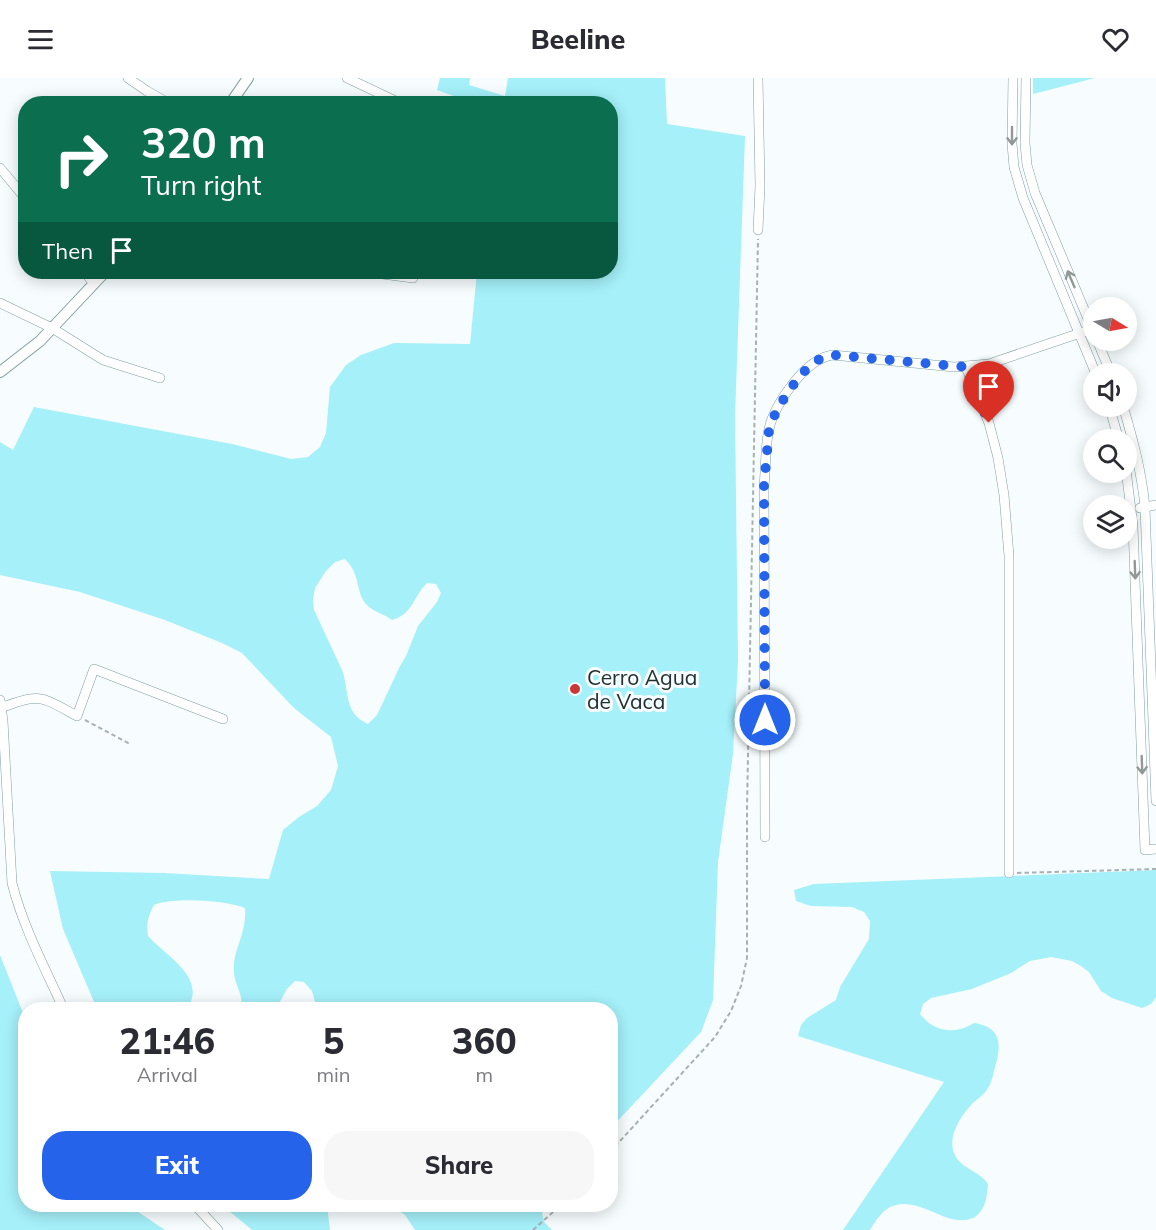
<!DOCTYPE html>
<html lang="en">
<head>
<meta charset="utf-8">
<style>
  :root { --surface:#fff; --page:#f7f7f7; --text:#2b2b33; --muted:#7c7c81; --accent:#2563eb }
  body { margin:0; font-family:Mulish,sans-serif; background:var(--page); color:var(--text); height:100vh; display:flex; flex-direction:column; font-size:22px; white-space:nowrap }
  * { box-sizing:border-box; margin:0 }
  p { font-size:20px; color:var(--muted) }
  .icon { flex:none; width:33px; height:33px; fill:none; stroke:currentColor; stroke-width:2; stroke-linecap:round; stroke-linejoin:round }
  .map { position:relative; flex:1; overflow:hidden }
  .details { position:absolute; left:18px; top:924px; width:600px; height:210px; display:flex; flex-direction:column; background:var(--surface); border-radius:24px; box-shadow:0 3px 15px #0003 }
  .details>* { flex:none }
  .banner { position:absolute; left:18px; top:18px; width:600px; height:183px; border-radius:24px; box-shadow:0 3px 15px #0003; background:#0b6e4f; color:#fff; overflow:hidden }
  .needle { width:39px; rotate:100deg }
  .buttons { position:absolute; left:1083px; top:219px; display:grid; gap:12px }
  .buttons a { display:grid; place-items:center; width:54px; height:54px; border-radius:50%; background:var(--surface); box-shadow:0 3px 15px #0003; font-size:30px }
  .pin { position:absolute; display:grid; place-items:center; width:51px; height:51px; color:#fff; margin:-62px -26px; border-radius:50% 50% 50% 0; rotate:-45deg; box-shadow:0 0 6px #0007 }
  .pin .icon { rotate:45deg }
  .me { position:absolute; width:66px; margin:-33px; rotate:0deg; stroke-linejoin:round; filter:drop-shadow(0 0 4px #0008) }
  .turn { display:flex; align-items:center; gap:21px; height:126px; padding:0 24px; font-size:27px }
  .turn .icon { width:78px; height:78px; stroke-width:2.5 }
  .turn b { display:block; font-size:42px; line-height:51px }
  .then { display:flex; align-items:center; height:57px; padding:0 24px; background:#0003; gap:12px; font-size:22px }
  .eta { display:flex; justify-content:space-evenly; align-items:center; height:102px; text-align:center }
  .eta b { font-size:36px; font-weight:800; line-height:42px }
  .action { display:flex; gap:12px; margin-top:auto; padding:12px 24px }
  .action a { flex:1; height:69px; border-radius:24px; background:var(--accent); color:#fff; font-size:24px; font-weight:800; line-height:69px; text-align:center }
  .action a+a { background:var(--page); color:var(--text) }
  header { display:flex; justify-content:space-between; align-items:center; height:78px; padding:0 24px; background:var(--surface); font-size:27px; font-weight:800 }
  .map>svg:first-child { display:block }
</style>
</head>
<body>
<header><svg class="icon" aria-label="menu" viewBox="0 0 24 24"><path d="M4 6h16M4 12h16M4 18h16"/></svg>Beeline<svg class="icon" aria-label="heart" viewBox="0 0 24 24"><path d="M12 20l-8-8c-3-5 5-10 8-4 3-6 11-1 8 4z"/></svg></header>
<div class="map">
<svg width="1156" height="1152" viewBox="0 0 1156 1152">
  <rect width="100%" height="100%" fill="#f7fdfe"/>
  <g fill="#a5f0f9" fill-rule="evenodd">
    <path d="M440,0H470L469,7L505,18L508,0H665L667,46L745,58L735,338L738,583L733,676L718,784L713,922L701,954L611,1050L610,932L317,931L312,913L304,904L295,903L287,911L276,931H241C244,917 235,908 234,895C232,871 247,857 245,830C224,822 174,819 154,827C148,838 146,846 148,858C166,878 208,900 187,931H97L63,851L50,793L164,795L269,801L283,752L299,739L317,728L331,712L338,688L331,659L294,630L242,575L222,565L165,542L80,514L0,497V364L13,372L34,329L232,366L291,381L308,379L320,369L326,355L330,309L346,287L361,277L394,265L470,266L477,194H610V26L473,25L437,12ZM345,481C362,498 355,515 367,527C374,534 384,536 392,542C413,536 413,519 427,505L436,506L441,515L437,524L418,548L406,578L400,588L377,637L368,646C343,635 350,614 342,592L314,532L313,522L315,510L326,493L335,484Z"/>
    <polygon points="1033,0 1095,0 1033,16"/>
    <path d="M1156,792V919L1151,926L1142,930L1112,920L1101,913L1089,894L1081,888L1072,883L1051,879L1030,883L1011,895L972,911L931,920L923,926L920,936C934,954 955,957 974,945C1001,949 1002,966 995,989C993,996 992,1004 988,1010C984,1017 977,1021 971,1027C961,1038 949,1056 953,1072C958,1091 978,1091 988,1106C987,1118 986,1131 975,1139C949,1152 923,1120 896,1127C883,1130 876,1142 870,1152H843L944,1004L798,958L801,947L807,940L836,922L840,909L869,861L870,843L864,834L852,829L811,828L796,823L794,812L814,806Z"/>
    <polygon points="0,877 25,940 26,1126 128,1127 165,1152 0,1152"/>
    <polygon points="222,1127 327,1127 330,1152 252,1152"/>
    <polygon points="392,1127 543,1127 541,1130 544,1144 552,1152 415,1152 405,1137"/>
  </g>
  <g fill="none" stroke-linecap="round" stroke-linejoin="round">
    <g stroke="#819ea2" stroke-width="10">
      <g id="minor">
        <polyline points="128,0 147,13 170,26"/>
        <polyline points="347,0 402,26"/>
        <polyline points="758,0 760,108 758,152"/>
        <polyline points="1013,0 1012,66 1014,89 1023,120 1096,296"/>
        <polyline points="1026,0 1025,65 1027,87 1035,115 1094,255"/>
        <polyline points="0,90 26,121"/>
        <polyline points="85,194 94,206"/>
        <polyline points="367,194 413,200"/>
        <polyline points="0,225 52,250 103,282 160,300"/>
        <polyline points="1097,262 1111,296"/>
        <polyline points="966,289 989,345 998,380 1004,417 1009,478 1009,795"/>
        <polyline points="1109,328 1119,362"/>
        <path d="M1123,328C1133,362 1142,395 1145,430L1156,723"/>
        <polyline points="1126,392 1133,448 1145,772 1156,771"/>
        <polyline points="1140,430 1156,427"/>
        <path d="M0,622L3,643L12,805C23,849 45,890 64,932"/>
        <path d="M1,630C40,614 42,619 77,638L94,591L223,641"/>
        <path d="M765,759L764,408C766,389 765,369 769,351C774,326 806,280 833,277L954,289L989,286L1092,251"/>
        <polyline points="194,1126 218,1152"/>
      </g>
    </g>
    <g stroke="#819ea2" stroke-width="12">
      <g id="tertiary">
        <polyline points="230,26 248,0"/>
        <polyline points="0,294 40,263 105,194"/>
      </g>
    </g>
    <g stroke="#a8b0b1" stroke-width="2" stroke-dasharray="4.5 3" stroke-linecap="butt">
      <polyline points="85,642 130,666"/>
      <polyline points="1017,795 1156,791"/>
      <polyline points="610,1074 715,959 731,933 741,908 747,880 747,730 758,161"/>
      <polyline points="533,1152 562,1126"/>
    </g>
    <use href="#minor" stroke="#fff" stroke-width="9"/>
    <use href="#tertiary" stroke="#fff" stroke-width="10"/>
  </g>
  <defs><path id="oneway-shaft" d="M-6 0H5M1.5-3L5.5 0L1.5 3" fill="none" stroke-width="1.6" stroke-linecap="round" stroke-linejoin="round" transform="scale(1.5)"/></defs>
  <g stroke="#929898">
    <use href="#oneway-shaft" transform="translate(1012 58) rotate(90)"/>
    <use href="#oneway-shaft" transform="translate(1071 201) rotate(-113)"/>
    <use href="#oneway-shaft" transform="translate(1135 492) rotate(88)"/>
    <use href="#oneway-shaft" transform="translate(1142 687) rotate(88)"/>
  </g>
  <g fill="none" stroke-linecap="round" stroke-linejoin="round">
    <polyline stroke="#2563eb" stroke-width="10" stroke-dasharray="0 18" points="765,642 764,408 769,352 777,331 800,297 818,282 824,279 834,277 966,289 989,345"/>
  </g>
  <circle fill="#c83937" stroke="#f7fdfe" stroke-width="2" cx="575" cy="611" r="6"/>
  <g text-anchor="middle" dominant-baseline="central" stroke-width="6" stroke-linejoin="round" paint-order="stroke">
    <g font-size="21" fill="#243031" stroke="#f7fdfe" text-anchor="start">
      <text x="587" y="599">Cerro Agua<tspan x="587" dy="24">de Vaca</tspan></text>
    </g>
  </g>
</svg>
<div class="buttons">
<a><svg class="needle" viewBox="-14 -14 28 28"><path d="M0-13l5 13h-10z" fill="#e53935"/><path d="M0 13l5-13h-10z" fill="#7c7c81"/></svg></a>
<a><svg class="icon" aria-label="sound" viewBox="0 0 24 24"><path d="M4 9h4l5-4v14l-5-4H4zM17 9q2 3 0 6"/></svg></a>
<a><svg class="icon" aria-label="search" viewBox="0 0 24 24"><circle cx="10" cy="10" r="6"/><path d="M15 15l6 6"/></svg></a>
<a><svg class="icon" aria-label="layers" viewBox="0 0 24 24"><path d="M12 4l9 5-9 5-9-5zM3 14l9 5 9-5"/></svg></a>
</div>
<div class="pin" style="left:989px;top:345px;background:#d93025"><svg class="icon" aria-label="arrive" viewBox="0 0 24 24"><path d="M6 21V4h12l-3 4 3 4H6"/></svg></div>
<svg class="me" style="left:765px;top:642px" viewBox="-20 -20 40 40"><circle r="17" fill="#2563eb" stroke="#fff" stroke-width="3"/><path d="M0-11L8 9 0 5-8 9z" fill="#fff"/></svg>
<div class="banner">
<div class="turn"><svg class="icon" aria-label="right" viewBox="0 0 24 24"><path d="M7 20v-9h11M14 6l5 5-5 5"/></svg><div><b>320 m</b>Turn right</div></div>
<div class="then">Then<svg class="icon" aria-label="arrive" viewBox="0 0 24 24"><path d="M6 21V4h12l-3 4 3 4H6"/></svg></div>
</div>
<section class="details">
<div class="eta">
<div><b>21:46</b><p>Arrival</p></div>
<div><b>5</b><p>min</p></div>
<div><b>360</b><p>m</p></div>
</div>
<div class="action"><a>Exit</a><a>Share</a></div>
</section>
</div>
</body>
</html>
